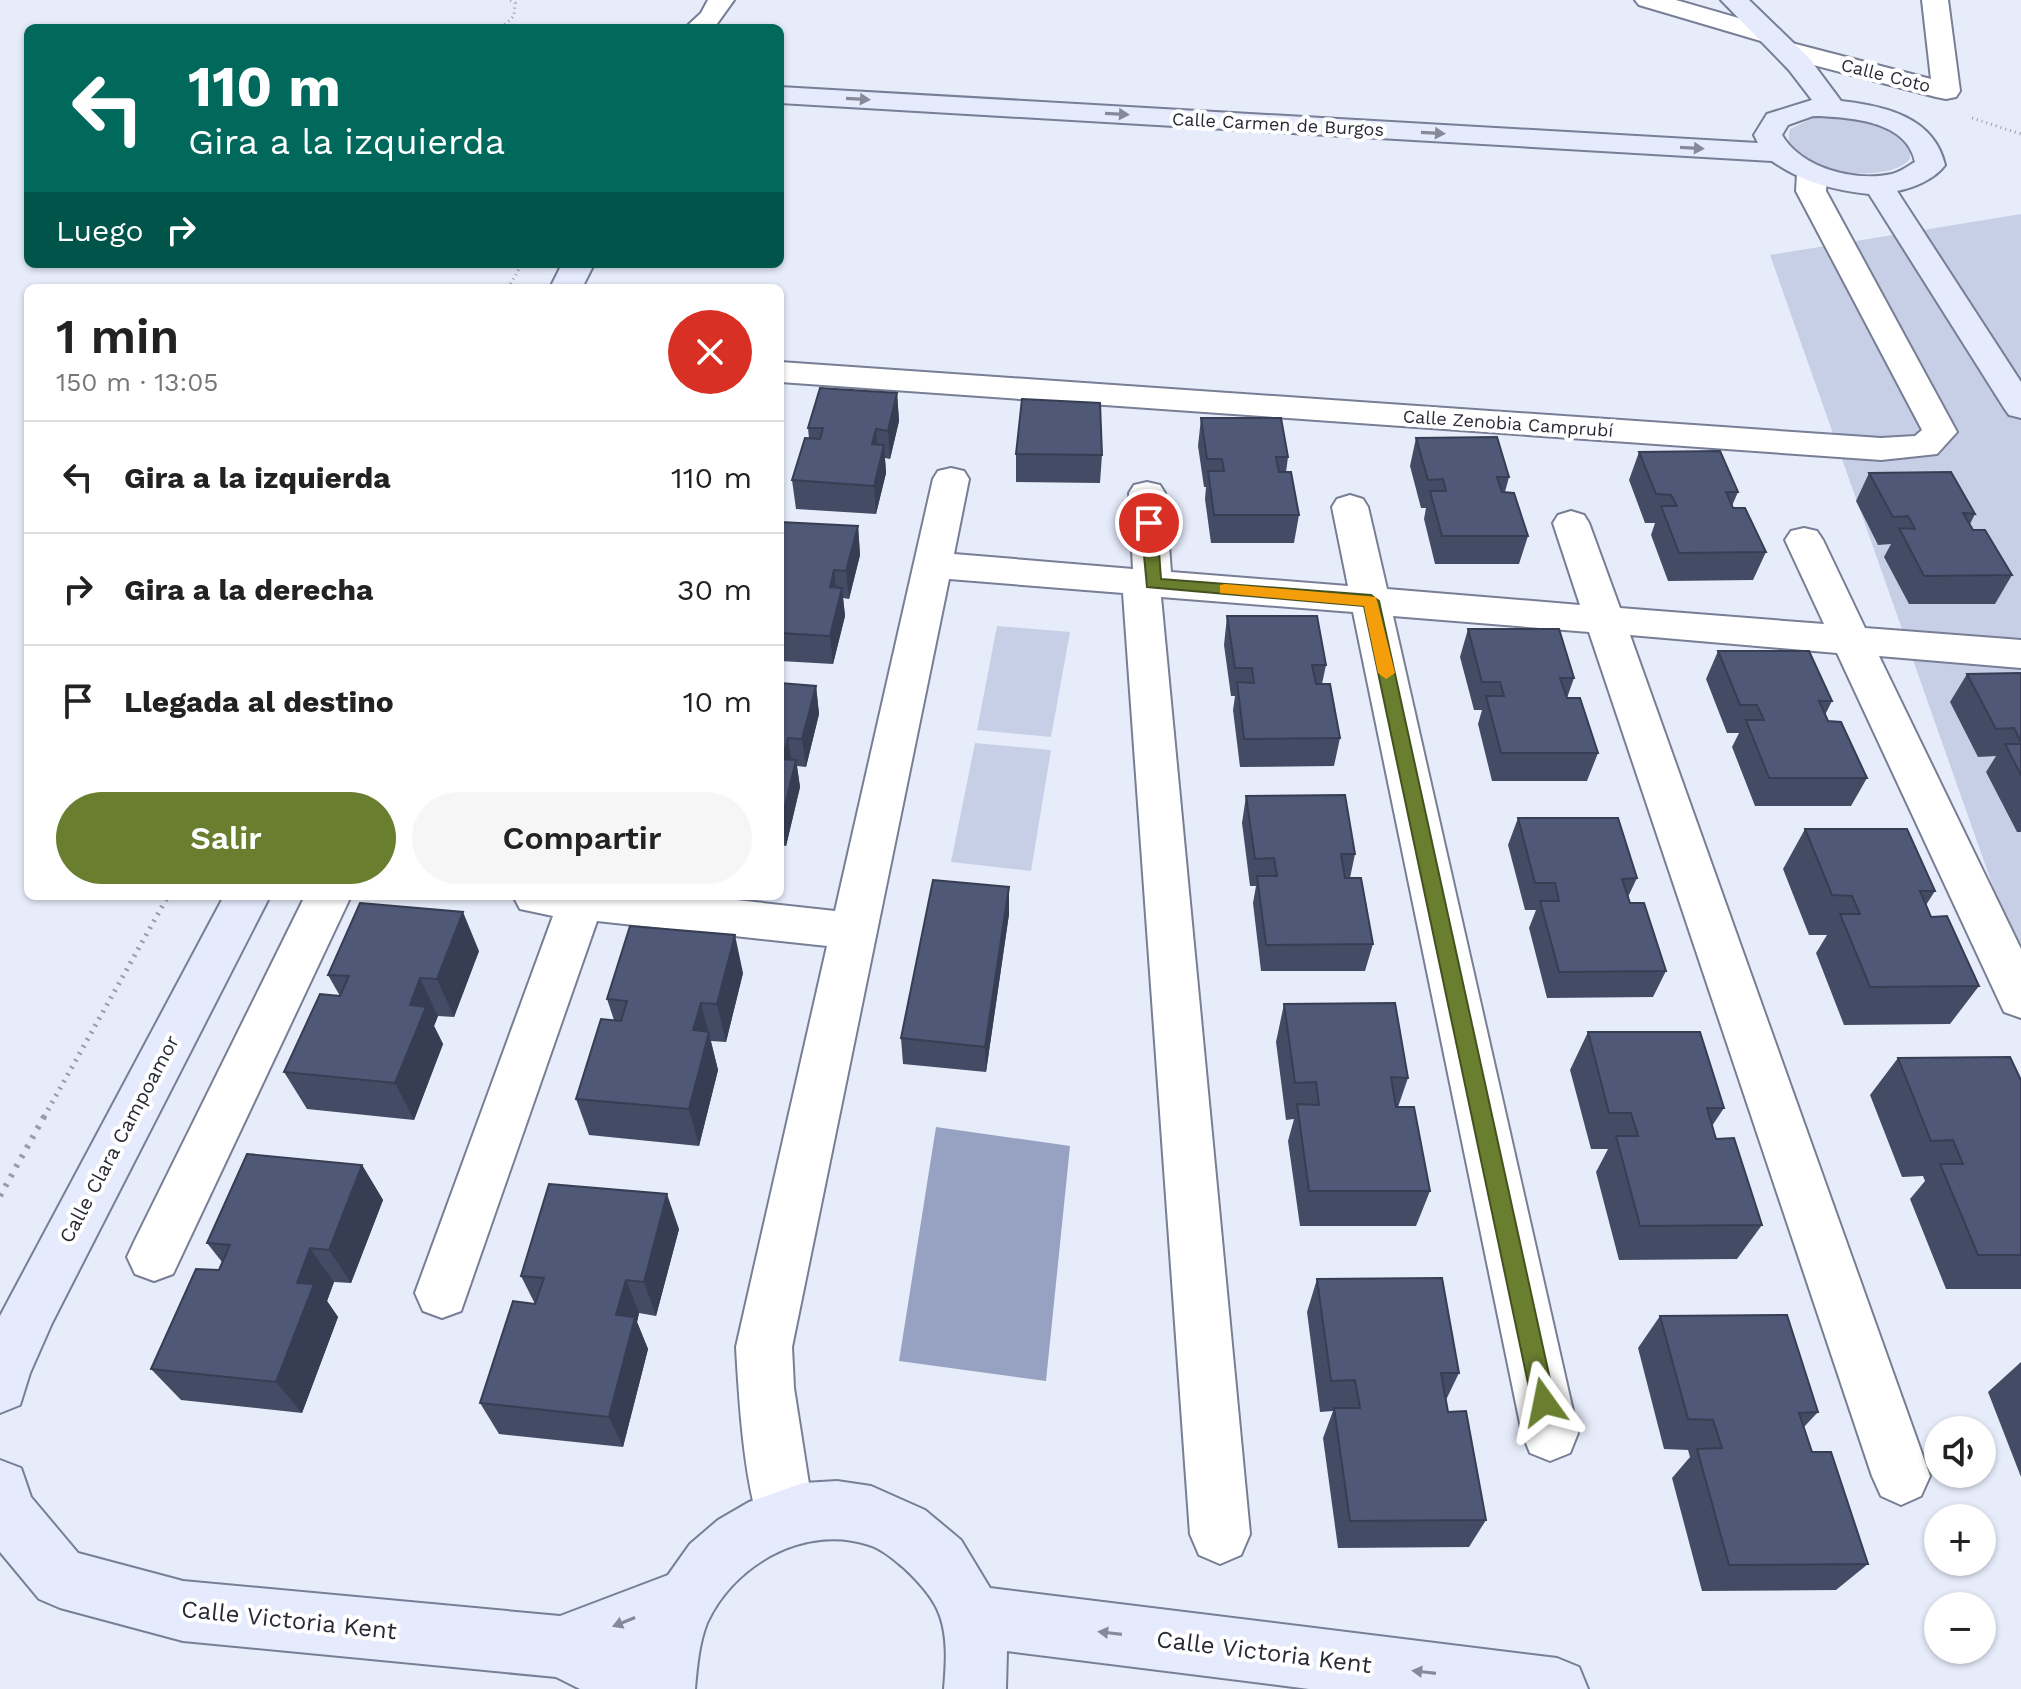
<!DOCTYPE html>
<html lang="es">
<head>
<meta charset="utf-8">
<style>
  :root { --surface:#fff; --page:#f6f6f6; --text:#222; --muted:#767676; --line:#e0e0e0; --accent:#6a7e2f }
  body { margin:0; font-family:"Work Sans",sans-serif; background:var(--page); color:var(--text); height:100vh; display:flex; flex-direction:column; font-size:30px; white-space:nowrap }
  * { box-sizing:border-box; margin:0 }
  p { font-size:26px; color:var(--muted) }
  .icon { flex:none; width:44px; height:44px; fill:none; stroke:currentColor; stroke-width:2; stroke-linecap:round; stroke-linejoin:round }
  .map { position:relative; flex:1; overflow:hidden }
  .drawer { position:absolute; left:24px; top:284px; width:760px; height:616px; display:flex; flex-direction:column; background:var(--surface); border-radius:12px; box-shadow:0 2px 6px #0004 }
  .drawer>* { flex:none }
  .guide { position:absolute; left:24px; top:24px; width:760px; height:244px; border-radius:12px; box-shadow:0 2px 6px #0004; background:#00695c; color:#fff; overflow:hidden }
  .controls { position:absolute; left:1924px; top:1416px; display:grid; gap:16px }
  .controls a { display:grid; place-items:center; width:72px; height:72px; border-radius:50%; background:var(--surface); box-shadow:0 2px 6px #0004; font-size:40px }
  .pin { position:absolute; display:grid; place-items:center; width:68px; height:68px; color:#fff; margin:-34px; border:4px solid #fff; border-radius:50%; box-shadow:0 2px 8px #0007 }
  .me { position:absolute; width:88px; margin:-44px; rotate:348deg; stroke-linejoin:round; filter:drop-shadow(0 0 6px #0008) }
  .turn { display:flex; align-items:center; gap:28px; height:168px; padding:0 32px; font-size:36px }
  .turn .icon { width:104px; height:104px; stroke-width:2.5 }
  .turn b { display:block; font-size:56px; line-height:68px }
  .then { display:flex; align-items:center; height:76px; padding:0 32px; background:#0003; gap:16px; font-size:30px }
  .round { display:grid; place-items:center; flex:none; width:84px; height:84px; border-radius:42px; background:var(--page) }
  .overview { display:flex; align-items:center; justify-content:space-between; height:136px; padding:0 32px }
  h1 { font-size:48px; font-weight:600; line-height:60px }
  .button { display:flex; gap:16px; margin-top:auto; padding:16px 32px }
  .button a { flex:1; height:92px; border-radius:48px; background:var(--accent); color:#fff; font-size:32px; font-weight:600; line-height:92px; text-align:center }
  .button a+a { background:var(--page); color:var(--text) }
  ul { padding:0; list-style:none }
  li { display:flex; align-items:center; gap:24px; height:112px; padding:0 32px; border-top:2px solid var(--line) }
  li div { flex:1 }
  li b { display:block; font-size:30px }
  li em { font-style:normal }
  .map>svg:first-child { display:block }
</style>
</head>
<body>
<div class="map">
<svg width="2021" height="1689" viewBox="0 0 2021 1689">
  <rect width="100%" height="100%" fill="#e7ecfb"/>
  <g fill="#c7cfe7">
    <path d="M1832,117C1861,119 1891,124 1910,150V159C1885,188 1775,171 1790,129L1813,118Z"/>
    <polygon points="2021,214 2021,966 1770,255"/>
    <polygon points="997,626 1070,632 1051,737 977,730"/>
    <polygon points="975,743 1051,750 1031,871 951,862"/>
  </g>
  <polygon fill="#97a1c2" points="936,1127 1070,1146 1046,1381 899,1361"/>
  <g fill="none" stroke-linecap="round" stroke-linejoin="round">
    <g stroke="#777e95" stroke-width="4">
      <g id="street">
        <polygon points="708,0 734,0 714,28 685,28 701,13"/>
        <polygon points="1635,0 1676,0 1780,30 1784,36 1780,42 1771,44 1639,5"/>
        <polygon points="1922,0 1948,0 1960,91 1956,97 1946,99 1936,97 1775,55 1771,49 1775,43 1784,41 1931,79"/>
        <polygon points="1812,165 1822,168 1827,174 1826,191 1957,432 1937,454 1881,460 780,382 780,362 1881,438 1915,436 1922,430 1796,191 1797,174 1802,168"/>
        <path d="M951,468L964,471L969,479L954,554L1133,569L1129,493L1134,485L1147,482L1160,485L1165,493L1171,572L1348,586L1332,507L1337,499L1350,495L1363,499L1368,507L1387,589L1580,605L1553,523L1558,515L1571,511L1584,515L1589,523L1620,608L1824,624L1785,540L1791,531L1804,528L1817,531L1823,540L1865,628L2021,640V668L1879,656L2021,949V1018L2004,1012L1837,653L1630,635L1930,1476L1921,1496L1901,1505L1881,1496L1872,1476L1589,632L1393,616L1578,1433L1570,1453L1550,1461L1530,1453L1522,1433L1353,612L1161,597L1250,1534L1241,1555L1220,1564L1199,1555L1190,1534L1123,593L949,579L792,1347L794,1388L814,1516L806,1537L785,1545L764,1537C744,1489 739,1400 736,1347L827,946L597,921L461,1311L442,1318L423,1311L415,1293L553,916L520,909L513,896H700L835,911L933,479L938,471Z"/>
        <polygon points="305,896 351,896 173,1274 154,1281 135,1274 127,1257 135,1240"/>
      </g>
    </g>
    <g stroke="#777e95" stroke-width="4">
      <g id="secondary">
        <path d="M1721,0H1749L1809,58L1841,101C1885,106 1934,117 1945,165C1935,179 1913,188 1897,191L2021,382V418L2009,415L2004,408L1869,194C1833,190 1802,182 1772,161L780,103V87L1758,143L1754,135L1767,114L1812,100L1789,70ZM1813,116C1848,117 1907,120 1915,162C1908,166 1900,172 1892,174C1856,182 1802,169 1782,135L1788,125Z"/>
        <polygon points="562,264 594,264 582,288 550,288"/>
        <polygon points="224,896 270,896 52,1323 30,1373 20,1405 0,1413 0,1316"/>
        <path d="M0,1460L21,1468L31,1497L78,1553L183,1581L560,1616L668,1575L690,1544L718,1520L749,1502L803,1483L837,1481L871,1486L925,1510L961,1540L990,1588L1557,1658L1579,1667L1588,1689H1309L1007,1651L1006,1689H944C946,1665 948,1639 940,1616C934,1598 918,1581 904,1568C893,1559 882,1549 869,1545C805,1524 734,1564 707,1623C699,1643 697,1667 695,1689H580L556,1677L183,1641L60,1608L39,1599L0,1552Z"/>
      </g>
    </g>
    <g stroke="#989ca9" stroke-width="3" stroke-dasharray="1 4" stroke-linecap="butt">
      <polyline points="501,28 514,16 515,3 510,0"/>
      <polyline points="1972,118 2021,134"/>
      <polyline points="508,288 522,264"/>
    </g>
    <polyline stroke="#989ca9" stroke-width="5" stroke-dasharray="2 6" stroke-linecap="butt" points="44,1117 168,896"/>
    <polyline stroke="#989ca9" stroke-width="6" stroke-dasharray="3 8" stroke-linecap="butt" points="0,1196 45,1115"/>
    <use href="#street" fill="#fff" fill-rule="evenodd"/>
    <use href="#secondary" fill="#e5eafd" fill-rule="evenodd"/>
  </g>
  <g fill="#444c65">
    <polygon points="897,393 899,421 890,459 885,458 886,473 876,514 796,509 792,480 809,439 808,428"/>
    <polygon points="1201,418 1288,457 1286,472 1299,515 1294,543 1211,543 1205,499 1206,487 1204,487 1198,446"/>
    <polygon points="1416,438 1509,477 1505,492 1528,536 1519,564 1435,564 1424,519 1426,508 1421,508 1410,466"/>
    <polygon points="1639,452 1738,492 1732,506 1766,552 1753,580 1668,581 1651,535 1655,523 1645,523 1629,480"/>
    <polygon points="1016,454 1102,455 1100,483 1016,482"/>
    <polygon points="1869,473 1975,514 1970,524 1973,530 2012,575 1995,604 1909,604 1884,557 1891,544 1878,545 1856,501"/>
    <polygon points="780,522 858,526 860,555 849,599 843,598 845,616 833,664 780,661"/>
    <polygon points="1227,616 1326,665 1322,684 1340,738 1334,766 1240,767 1233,710 1235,696 1231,696 1224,645"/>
    <polygon points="1468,629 1574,678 1567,698 1598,753 1587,781 1492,781 1478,724 1482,710 1474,710 1460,657"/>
    <polygon points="1718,651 1832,701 1825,715 1828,721 1867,778 1851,806 1755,806 1732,747 1739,733 1727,733 1706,679"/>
    <polygon points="2021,673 2021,832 2017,832 1986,772 1996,756 1978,757 1950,702 1967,674"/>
    <polygon points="780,683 816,686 819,714 806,767 797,766 800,787 786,846 780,845"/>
    <polygon points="1246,796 1355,854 1350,878 1373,944 1365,971 1261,971 1253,903 1256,886 1250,886 1242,823"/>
    <polygon points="1518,818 1637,878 1628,897 1630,903 1666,971 1653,997 1547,998 1529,928 1536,910 1525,910 1508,845"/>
    <polygon points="1805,829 1935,891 1926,905 1931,917 1979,986 1950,1024 1844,1025 1816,953 1827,935 1809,935 1783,869"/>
    <polygon points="1009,887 1009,914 986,1072 903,1064 901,1038"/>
    <polygon points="479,951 454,1017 438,1016 434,1026 443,1044 414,1120 307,1109 284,1072 340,996 328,975"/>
    <polygon points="743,973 726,1042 711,1041 718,1070 699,1146 589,1135 576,1099 614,1020 607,999"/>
    <polygon points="1284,1004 1408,1078 1398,1107 1430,1191 1416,1226 1300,1226 1288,1141 1294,1119 1286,1120 1276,1042"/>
    <polygon points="1588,1032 1724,1108 1712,1126 1716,1139 1762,1225 1737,1259 1619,1260 1596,1172 1608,1149 1591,1149 1570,1070"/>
    <polygon points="1898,1058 2021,1080 2021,1289 1946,1289 1910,1199 1925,1181 1923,1176 1902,1177 1870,1095"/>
    <polygon points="362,1165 383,1200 351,1283 334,1282 327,1301 338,1317 302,1413 181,1400 151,1369 219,1270 222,1262 207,1243"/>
    <polygon points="679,1229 656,1316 639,1313 637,1322 648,1349 623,1447 499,1434 480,1403 535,1304 521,1276"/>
    <polygon points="1317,1279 1459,1373 1446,1400 1448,1412 1486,1520 1469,1547 1338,1548 1323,1438 1333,1411 1320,1412 1307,1312"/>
    <polygon points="1660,1316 1818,1412 1804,1427 1812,1452 1868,1564 1836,1590 1702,1591 1672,1478 1690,1457 1688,1450 1664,1449 1638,1348"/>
    <polygon points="2021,1362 2021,1477 1988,1392"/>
  </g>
  <g fill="#373e53">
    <polygon points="897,393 899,421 890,459 888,431"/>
    <polygon points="876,429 878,458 872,444"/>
    <polygon points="884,445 886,473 876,514 874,486"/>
    <polygon points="858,526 860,555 849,599 846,571"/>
    <polygon points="834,570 837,598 830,587"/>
    <polygon points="842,588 845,616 833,664 830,636"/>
    <polygon points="816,686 819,714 806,767 802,739"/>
    <polygon points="788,738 792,766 782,759"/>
    <polygon points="796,760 800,787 786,846 782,818"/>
    <polygon points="1009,887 1009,914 986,1072 985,1047"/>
    <polygon points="463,912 479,951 454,1017 437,979"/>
    <polygon points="735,935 743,973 726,1042 717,1004"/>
    <polygon points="420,978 438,1016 434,1026 443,1044 414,1120 395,1083 410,1005"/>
    <polygon points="701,1003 718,1070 699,1146 689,1109 693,1030"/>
    <polygon points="362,1165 383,1200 351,1283 329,1250"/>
    <polygon points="667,1194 679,1229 656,1316 644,1282"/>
    <polygon points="310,1248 334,1282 327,1301 338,1317 302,1413 276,1382 297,1283"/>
    <polygon points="626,1280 639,1313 637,1322 648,1349 623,1447 609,1417 616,1315"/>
  </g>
  <g fill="#4f5876" stroke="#373e53" stroke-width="2">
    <polygon points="820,388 897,393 888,431 876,429 872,444 884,445 874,486 792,480 805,438 820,439 823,428 808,428"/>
    <polygon points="1022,399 1100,403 1102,455 1016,454"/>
    <polygon points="1201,418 1281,418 1288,457 1276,457 1279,472 1291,472 1299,515 1214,515 1208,471 1224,471 1222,459 1207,459"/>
    <polygon points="1497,437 1509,477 1497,477 1502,492 1514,493 1528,536 1442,536 1430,491 1446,491 1443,479 1428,480 1416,438"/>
    <polygon points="1720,451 1738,492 1726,492 1733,508 1745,508 1766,552 1679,553 1661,506 1677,506 1671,495 1656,494 1639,452"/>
    <polygon points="1951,472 1975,514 1963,513 1973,530 1985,530 2012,575 1924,576 1899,528 1915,529 1908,516 1893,517 1869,473"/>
    <polygon points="780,522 858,526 846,571 834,570 830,587 842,588 830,636 780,633"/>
    <polygon points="1227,616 1317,616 1326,665 1312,665 1316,684 1330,684 1340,738 1244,739 1237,682 1254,683 1252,668 1235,668"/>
    <polygon points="1468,629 1559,629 1574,678 1560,678 1567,698 1580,698 1598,753 1501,753 1486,696 1504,696 1500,682 1482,682"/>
    <polygon points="1718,651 1809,651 1832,701 1819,701 1828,721 1841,722 1867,778 1769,778 1746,720 1764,720 1757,705 1740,705"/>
    <polygon points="2021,673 2021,742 2014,728 1996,729 1967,674"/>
    <polygon points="780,683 816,686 802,739 788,738 782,759 796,760 782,818 780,818"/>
    <polygon points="2005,744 2021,744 2021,775"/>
    <polygon points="1345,795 1355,854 1341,854 1345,878 1361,878 1373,944 1266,945 1257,876 1277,876 1274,858 1255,859 1246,796"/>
    <polygon points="1518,818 1618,818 1637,878 1622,879 1630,903 1644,903 1666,971 1559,972 1540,901 1559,901 1555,883 1535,883"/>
    <polygon points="1805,829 1907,829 1935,891 1920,891 1931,917 1947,916 1979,986 1870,987 1840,914 1860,914 1852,896 1832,895"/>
    <polygon points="933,880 1009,887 985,1047 901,1038"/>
    <polygon points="360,903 463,912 437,979 420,978 410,1005 426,1007 395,1083 284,1072 320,994 340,996 349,976 328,975"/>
    <polygon points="630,926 735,935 717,1004 701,1003 693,1030 709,1032 689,1109 576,1099 601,1019 621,1021 627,1001 607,999"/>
    <polygon points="1395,1003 1408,1078 1391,1077 1396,1107 1414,1107 1430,1191 1309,1191 1297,1104 1319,1105 1316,1082 1295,1083 1284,1004"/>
    <polygon points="1588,1032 1700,1032 1724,1108 1707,1108 1716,1139 1734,1138 1762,1225 1640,1226 1616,1136 1638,1136 1631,1113 1609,1113"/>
    <polygon points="2010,1057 2021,1080 2021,1255 1978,1255 1940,1164 1963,1164 1953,1140 1931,1141 1898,1058"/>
    <polygon points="247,1154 362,1165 329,1250 310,1248 297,1283 314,1284 276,1382 151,1369 196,1269 219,1270 230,1245 207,1243"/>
    <polygon points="549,1184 667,1194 644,1282 626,1280 616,1315 635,1317 609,1417 480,1403 513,1301 535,1304 544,1278 521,1276"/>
    <polygon points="1442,1278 1459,1373 1441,1373 1448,1412 1466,1411 1486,1520 1350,1521 1334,1408 1360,1408 1355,1380 1331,1381 1317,1279"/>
    <polygon points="1787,1315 1818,1412 1799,1413 1812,1452 1831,1452 1868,1564 1729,1565 1697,1449 1722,1448 1713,1420 1688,1419 1660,1316"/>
  </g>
  <defs><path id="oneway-solid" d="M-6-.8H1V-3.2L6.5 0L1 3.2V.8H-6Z" transform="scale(2)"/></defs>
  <g fill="#868a98">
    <use href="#oneway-solid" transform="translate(858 99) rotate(3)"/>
    <use href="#oneway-solid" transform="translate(1117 114) rotate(3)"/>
    <use href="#oneway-solid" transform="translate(1433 133) rotate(3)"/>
    <use href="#oneway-solid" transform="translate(1692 148) rotate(3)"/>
    <use href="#oneway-solid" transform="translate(624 1622) rotate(158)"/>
    <use href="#oneway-solid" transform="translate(1110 1633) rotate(-173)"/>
    <use href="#oneway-solid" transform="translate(1424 1672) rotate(-173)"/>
  </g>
  <polygon fill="#6a7e2f" stroke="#45521f" stroke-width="2" points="1149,518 1157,523 1161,579 1371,595 1379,601 1555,1402 1552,1410 1544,1413 1535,1410 1532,1402 1364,606 1147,587 1141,523"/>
  <polygon fill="#f59e0b" points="1225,584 1376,597 1395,673 1386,679 1378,673 1364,606 1220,593 1220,585"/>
  <g text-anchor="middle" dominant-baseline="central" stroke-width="8" stroke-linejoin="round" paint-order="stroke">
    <g font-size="18" fill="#282a34" stroke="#fff">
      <text transform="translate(1886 75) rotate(14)">Calle Coto</text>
      <text transform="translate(1278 124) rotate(3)">Calle Carmen de Burgos</text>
      <text transform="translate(1508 423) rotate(4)">Calle Zenobia Camprubí</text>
    </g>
    <g font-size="20" fill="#282a34" stroke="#fff">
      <text transform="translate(119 1139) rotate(-62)">Calle Clara Campoamor</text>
    </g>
    <g font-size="24" fill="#282a34" stroke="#fff">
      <text transform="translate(289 1620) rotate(6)">Calle Victoria Kent</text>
      <text transform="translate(1264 1652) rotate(7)">Calle Victoria Kent</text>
    </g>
  </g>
</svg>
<div class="controls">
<a><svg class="icon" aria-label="sound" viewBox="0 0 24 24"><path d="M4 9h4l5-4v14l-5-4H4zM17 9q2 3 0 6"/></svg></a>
<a>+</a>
<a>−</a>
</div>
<div class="pin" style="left:1149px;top:523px;background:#d93025"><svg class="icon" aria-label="arrive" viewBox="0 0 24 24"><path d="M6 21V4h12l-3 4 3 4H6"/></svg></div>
<svg class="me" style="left:1544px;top:1402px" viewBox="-20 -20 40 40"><path d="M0-17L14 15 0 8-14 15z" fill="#6a7e2f" stroke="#fff" stroke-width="4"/></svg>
<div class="guide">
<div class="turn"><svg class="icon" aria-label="left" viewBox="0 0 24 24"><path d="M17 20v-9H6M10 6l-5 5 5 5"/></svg><div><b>110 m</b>Gira a la izquierda</div></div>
<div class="then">Luego<svg class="icon" aria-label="right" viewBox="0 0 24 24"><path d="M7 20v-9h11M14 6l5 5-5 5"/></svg></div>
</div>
<section class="drawer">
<div class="overview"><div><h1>1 min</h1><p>150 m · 13:05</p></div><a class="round" style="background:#d93025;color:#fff"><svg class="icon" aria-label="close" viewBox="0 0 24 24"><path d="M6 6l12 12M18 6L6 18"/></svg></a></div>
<ul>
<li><svg class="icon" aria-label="left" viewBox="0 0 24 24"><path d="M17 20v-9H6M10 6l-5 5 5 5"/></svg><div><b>Gira a la izquierda</b></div><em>110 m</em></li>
<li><svg class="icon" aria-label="right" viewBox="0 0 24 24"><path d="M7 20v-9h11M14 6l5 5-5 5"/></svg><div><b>Gira a la derecha</b></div><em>30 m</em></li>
<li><svg class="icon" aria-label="arrive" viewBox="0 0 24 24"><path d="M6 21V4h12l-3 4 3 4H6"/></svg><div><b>Llegada al destino</b></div><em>10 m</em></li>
</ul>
<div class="button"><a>Salir</a><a>Compartir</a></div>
</section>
</div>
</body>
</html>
